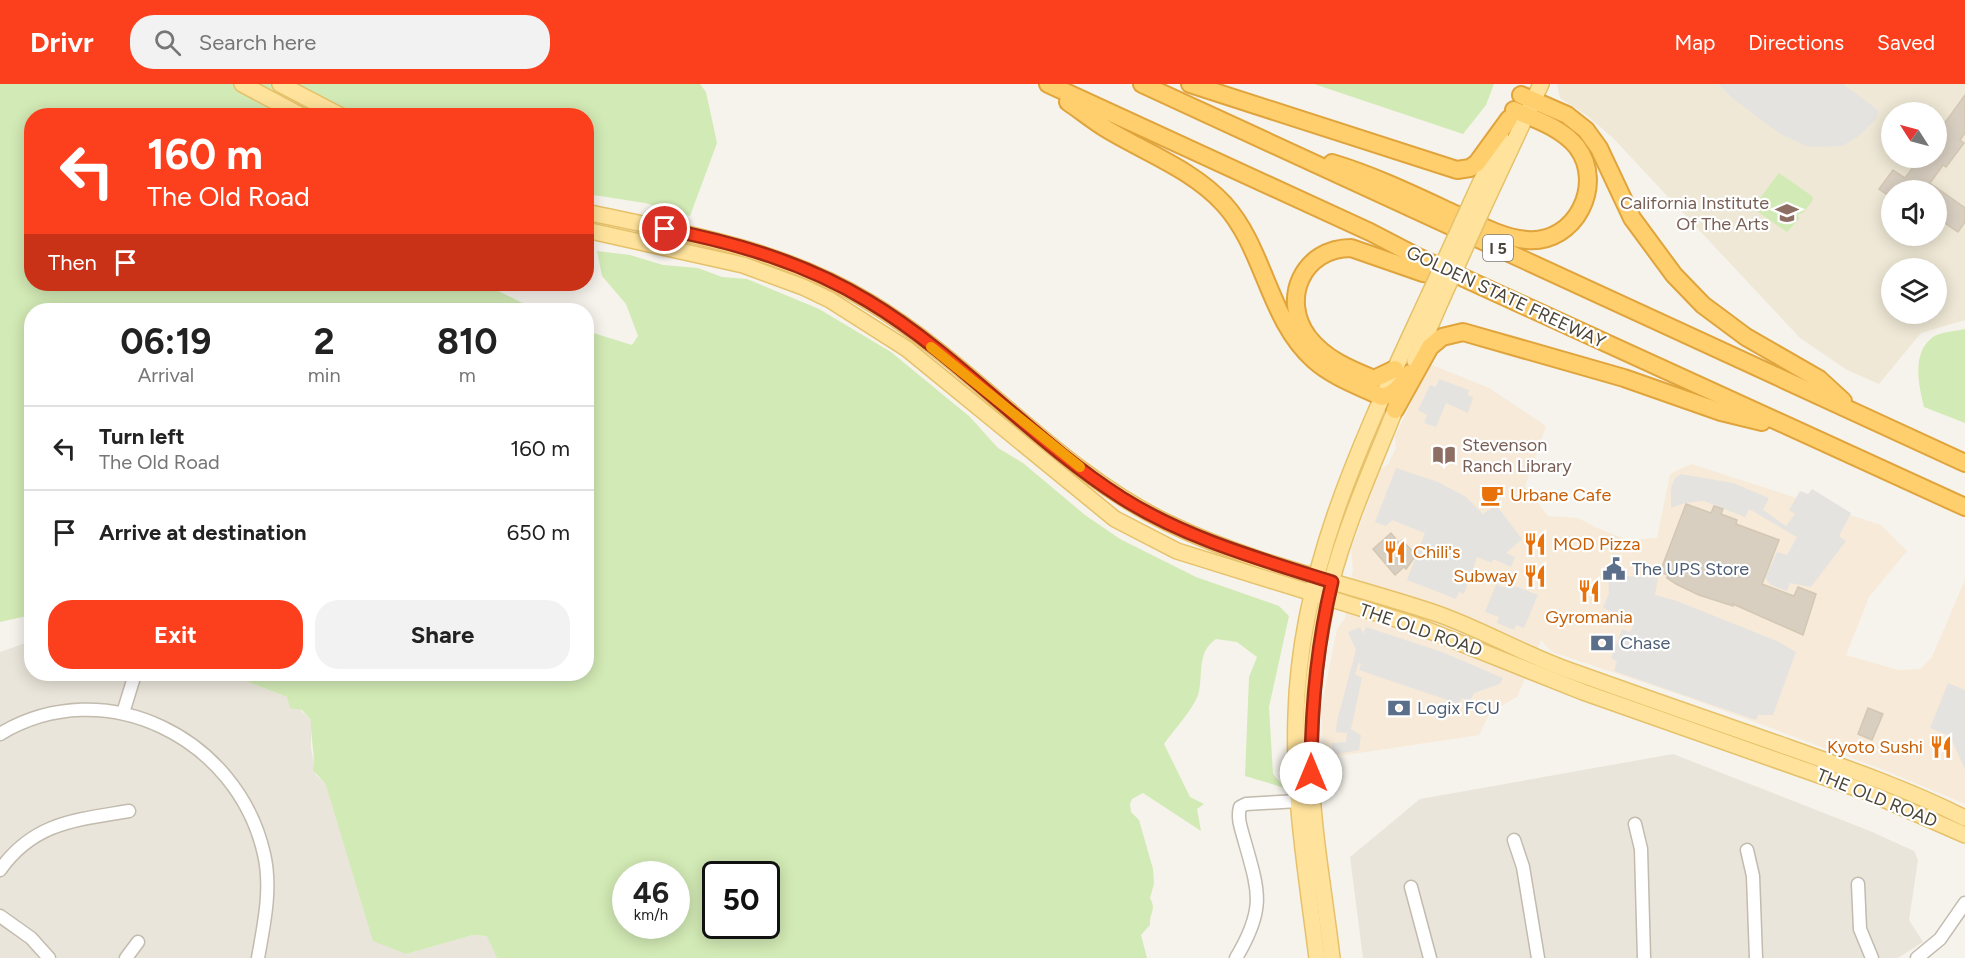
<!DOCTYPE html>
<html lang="en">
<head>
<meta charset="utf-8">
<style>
  :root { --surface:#fff; --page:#f2f2f2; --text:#222; --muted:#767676; --line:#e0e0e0; --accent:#fc3f1d }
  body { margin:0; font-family:Figtree,sans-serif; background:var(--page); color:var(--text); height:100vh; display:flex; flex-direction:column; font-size:22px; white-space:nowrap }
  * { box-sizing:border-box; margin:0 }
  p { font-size:20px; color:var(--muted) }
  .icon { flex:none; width:33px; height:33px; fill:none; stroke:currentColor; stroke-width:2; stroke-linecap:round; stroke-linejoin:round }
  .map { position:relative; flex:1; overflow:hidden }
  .drawer { position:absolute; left:24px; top:219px; width:570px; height:378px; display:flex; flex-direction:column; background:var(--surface); border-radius:24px; box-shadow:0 3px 15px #0003 }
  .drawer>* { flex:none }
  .banner { position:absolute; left:24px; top:24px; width:570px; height:183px; border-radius:24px; box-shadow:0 3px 15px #0003; background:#fc3f1d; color:#fff; overflow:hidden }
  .needle { width:39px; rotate:306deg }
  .fabs { position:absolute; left:1881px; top:18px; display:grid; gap:12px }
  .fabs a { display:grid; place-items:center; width:66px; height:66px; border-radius:50%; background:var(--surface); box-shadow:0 3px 15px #0003; font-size:30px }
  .speed { position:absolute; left:612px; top:777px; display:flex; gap:12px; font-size:30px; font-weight:700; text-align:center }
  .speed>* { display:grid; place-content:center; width:78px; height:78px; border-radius:50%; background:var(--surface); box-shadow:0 3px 15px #0003; line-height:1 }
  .speed small { font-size:15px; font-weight:400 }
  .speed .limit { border:3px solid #111; border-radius:9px; background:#fff; color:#111 }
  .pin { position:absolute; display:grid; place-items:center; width:51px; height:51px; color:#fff; margin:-26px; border:3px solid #fff; border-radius:50%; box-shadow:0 2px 6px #0007 }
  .me { position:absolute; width:66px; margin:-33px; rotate:0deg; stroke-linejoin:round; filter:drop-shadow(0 0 4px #0008) }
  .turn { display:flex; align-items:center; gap:21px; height:126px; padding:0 24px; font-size:27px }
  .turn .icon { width:78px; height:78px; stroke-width:2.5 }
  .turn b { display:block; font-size:42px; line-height:51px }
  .then { display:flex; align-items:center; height:57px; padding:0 24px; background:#0003; gap:12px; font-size:22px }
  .eta { display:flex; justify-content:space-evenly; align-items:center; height:102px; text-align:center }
  .eta b { font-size:36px; font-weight:700; line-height:42px }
  .primary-button { display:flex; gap:12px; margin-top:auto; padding:12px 24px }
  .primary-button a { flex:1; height:69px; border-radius:24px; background:var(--accent); color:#fff; font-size:24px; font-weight:700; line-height:69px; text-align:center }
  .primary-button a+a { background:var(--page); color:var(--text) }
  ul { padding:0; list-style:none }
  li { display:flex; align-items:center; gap:18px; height:84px; padding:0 24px; border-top:2px solid var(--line) }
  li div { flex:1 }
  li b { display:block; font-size:22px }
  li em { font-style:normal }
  header { display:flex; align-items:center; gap:36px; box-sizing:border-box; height:84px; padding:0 30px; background:var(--accent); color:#fff }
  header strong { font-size:28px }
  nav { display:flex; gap:33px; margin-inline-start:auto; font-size:21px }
  .search { width:420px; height:54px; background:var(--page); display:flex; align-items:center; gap:15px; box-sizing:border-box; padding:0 21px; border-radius:24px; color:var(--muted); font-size:22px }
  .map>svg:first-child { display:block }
</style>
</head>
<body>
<header>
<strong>Drivr</strong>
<div class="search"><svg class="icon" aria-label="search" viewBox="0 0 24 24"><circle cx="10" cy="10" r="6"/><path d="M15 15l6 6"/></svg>Search here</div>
<nav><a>Map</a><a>Directions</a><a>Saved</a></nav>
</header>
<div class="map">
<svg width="1965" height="874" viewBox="0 0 1965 874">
  <rect width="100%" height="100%" fill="#f6f3ec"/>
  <g fill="#eae5da">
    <polygon points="31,557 32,590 228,590 287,613 311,636 311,664 316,691 326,701 406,870 473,851 488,852 497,874 0,874 0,568"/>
    <polygon points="1673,670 1870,747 1914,767 1918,776 1909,836 1923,858 1898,874 1363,874 1350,773 1420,715"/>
  </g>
  <polygon fill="#f7ead8" points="1430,280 1489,304 1546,342 1525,402 1548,432 1578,434 1597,444 1628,456 1657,454 1670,390 1691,380 1881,441 1907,467 1869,513 1846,571 1898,586 1920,585 1932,573 1965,496 1965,720 1884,686 1687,613 1552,568 1541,556 1517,613 1490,628 1479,651 1332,673 1323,671 1321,625 1337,545 1345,534 1353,485 1351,465 1380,386 1389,379 1396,363 1395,352"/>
  <path fill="#efe8d6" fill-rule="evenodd" d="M1557,0H1965V236L1921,249L1879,300L1847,286L1800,254L1612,53L1586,31L1560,14ZM1892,28H1936V74H1892ZM1892,106H1936V152H1892ZM1892,184H1936V230H1892Z"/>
  <g fill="#d2eab5" fill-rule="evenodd">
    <polygon points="0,0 700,0 706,8 717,59 690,132 645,119 587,110 586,32 32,32 32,200 484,200 537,226 32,226 31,531 0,538"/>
    <polygon points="1314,0 1494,0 1486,21 1463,50"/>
    <polygon points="1779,89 1812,112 1813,116 1803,129 1798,130 1799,135 1787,148 1755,126 1754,122"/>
    <path d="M597,167L630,171L663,181L698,184L722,193L747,195L819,225L891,268L970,333L998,364L1023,379L1085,431L1120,455L1196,493L1279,522L1289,532L1269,623L1273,690L1285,704L1245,692L1249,593L1257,573L1237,558L1216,555C1197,568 1203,588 1199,607C1197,621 1173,647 1164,660L1190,713L1204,720L1197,725L1201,747L1143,709L1132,715L1130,720L1131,728L1139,736L1153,785L1154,800L1150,814C1157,826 1149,829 1150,841L1141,851L1147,874H497L487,852L473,851L406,870L373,857L326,701L313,686C316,675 310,651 311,636L302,626L290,624L287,613L228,590H586L587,247L632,261L638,252L626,220L602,192ZM626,790H676V842H626ZM716,790H766V842H716Z"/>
    <path d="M1965,245V339L1924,323C1919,301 1911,269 1933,253C1940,248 1956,247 1965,245Z"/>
  </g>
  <g fill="#e5e3e0">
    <polygon points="1718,0 1843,0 1878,26 1877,34 1859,52 1842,62 1809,63 1780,50 1732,14"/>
    <polygon points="1439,295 1469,306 1468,311 1473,313 1468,329 1446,319 1436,343 1424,339 1427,331 1418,326 1430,301 1436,303"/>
    <polygon points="1396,384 1438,398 1466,413 1483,430 1496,421 1522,455 1506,469 1515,473 1511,483 1493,475 1492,479 1477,473 1464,510 1459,508 1456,515 1407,496 1425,449 1392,436 1386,442 1375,438"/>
    <polygon points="1681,390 1733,399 1769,414 1763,426 1786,442 1795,430 1789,426 1800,407 1808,410 1812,405 1851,429 1839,452 1846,457 1811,503 1790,499 1787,507 1771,501 1765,494 1777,468 1787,471 1797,453 1749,425 1745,433 1704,417 1685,419 1671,424 1671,404 1675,394"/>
    <polygon points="1608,491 1658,494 1655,511 1677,517 1777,557 1796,568 1773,631 1758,631 1756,636 1614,587 1617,577 1611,574 1622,545 1630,548 1635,537 1603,524 1609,509"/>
    <polygon points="1507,499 1538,511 1524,544 1516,541 1514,546 1497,539 1499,533 1485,528 1496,500 1505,504"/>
    <polygon points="1360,543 1363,550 1366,543 1442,568 1503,594 1500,600 1474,609 1470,617 1462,614 1459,620 1359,586 1361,579 1359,579 1355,590 1362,594 1351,645 1361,651 1359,666 1332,671 1332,659 1346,658 1347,649 1336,648 1337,637 1356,566 1348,548"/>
    <polygon points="1948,599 1965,606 1965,685 1950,652 1930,644"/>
  </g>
  <g fill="#d8cfc1" stroke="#d3c7b4" stroke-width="1.5">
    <polygon points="1965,11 1965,49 1960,56 1964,59 1946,83 1943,81 1930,99 1965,124 1965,138 1958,148 1936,133 1936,106 1892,106 1892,114 1879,105 1893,86 1905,94 1920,74 1936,74 1936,51"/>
    <polygon points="1686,420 1711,429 1714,422 1723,425 1721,430 1737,436 1736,440 1779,456 1762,500 1794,512 1798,503 1816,510 1803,551 1733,520 1733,522 1699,511 1676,500 1667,494 1668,491 1660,488"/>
    <polygon points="1391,449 1399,459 1402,456 1416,471 1406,485 1404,483 1395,491 1373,465"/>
    <polygon points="1868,624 1883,630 1872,656 1858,650"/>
  </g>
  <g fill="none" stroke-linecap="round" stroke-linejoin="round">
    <g stroke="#c2bbae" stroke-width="15">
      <g id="minor">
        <polyline points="123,629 135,590"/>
        <path d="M0,650C105,587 238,654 264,770C272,804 264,840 258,874"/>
        <polyline points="1635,740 1641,765 1644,874"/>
        <polyline points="1514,756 1523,783 1538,874"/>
        <polyline points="1747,766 1753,792 1756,874"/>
        <path d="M0,786C34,738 76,736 129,727"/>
        <polyline points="1858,800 1860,845 1872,874"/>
        <polyline points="1411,803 1430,874"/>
        <polyline points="0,832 31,854 49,874"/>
        <polyline points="126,874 138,858"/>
        <path d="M1236,874C1266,824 1259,808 1244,755C1241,744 1237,734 1240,723L1246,720L1298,717"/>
        <polyline points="1917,874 1940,855 1965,819"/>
      </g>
    </g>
    <g stroke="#e6c16a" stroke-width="18">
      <g id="major">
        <polyline points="242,0 302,32"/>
        <polyline points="280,0 341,32"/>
        <polyline points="1471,119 1501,54"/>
        <polyline points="1483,124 1541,0"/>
        <path d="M586,128C684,149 782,165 869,218C976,282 1056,386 1170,440C1255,481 1349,500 1438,530C1483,546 1525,571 1571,587C1638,611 1706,635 1773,658C1838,681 1903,703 1965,734"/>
        <polyline points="586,146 743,181 803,203 830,216 907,265 1115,435 1177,467 1415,541 1583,608 1867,708 1965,751"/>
        <polyline points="1415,277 1441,217"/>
        <path d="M1317,874C1307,794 1293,712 1296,631C1300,479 1367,346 1429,211"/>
        <path d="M1332,874C1325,813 1313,750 1311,689C1308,626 1316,560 1331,499C1348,435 1375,377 1399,316"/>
      </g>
    </g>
    <g stroke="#e0a43c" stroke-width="20">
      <g id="highway">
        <polyline points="1048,0 1370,148 1420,174 1965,423"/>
        <polyline points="1142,0 1965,379"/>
        <polyline points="1190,0 1457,86 1470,84 1477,79 1509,35"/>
        <polyline points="1521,11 1567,31 1586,46 1599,64 1632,134 1674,191 1703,221 1746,253 1819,295 1843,317"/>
        <path d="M1068,18C1080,26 1092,36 1105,44C1144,68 1192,85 1224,120C1265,165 1268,235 1314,276C1333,293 1359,302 1382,313C1396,310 1401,300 1410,289"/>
        <path d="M1332,79C1375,92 1414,111 1455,130C1477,140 1502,154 1527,156C1576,160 1605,100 1577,63C1562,44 1535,35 1514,26"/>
        <path d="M1395,285L1374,295C1349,285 1325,275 1308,253C1280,215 1303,164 1351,164L1423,189L1447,192"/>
        <polyline points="1395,326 1430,263 1442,253 1463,248 1624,294 1721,328 1762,338"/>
      </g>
    </g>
    <use href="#minor" stroke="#fff" stroke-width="12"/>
    <use href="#major" stroke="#ffe39c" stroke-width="15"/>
    <use href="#highway" stroke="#ffcf6e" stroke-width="16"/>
    <g stroke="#e6c16a" stroke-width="18" stroke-linecap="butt">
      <g id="major-bridge">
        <polyline points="1429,211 1471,119"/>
        <polyline points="1441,217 1483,124"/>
      </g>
    </g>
    <use href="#major-bridge" stroke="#ffe39c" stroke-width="15"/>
  </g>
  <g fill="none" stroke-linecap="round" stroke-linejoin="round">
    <g stroke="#a42913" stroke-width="15">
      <path id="route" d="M665,145C737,159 805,179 868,217C960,272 1032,357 1122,414C1187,455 1260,475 1332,498C1317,561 1311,624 1311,689"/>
    </g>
    <use href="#route" stroke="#fc3f1d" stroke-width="10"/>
    <polyline stroke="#f59e0b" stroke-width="10" points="931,263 1080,383"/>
  </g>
  <defs>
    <g id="university-bare" transform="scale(1.8)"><path d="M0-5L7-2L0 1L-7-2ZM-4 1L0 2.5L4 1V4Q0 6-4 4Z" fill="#8d6e63" stroke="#fff" stroke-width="2.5" paint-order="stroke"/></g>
    <g id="library-bare" transform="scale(1.8)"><path d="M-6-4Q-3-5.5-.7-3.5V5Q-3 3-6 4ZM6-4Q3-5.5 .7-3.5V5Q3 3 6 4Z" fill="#8d6e63" stroke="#fff" stroke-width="2.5" paint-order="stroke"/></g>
    <g id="cafe-bare" transform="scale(1.8)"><path d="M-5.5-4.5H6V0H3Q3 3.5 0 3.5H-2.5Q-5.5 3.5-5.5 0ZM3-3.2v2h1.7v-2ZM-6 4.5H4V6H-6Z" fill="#e8710a" stroke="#fff" stroke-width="2.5" paint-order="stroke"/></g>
    <g id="restaurant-bare" transform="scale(1.8)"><path d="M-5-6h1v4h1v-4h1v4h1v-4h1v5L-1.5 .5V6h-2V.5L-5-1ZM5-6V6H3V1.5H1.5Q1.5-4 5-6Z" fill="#e8710a" stroke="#fff" stroke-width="2.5" paint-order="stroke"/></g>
    <g id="civic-bare" transform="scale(1.8)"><path d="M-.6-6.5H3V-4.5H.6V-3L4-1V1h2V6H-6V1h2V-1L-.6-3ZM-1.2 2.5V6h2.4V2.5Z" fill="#5c6f8a" stroke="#fff" stroke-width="2.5" paint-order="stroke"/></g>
    <g id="bank-bare" transform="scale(1.8)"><path d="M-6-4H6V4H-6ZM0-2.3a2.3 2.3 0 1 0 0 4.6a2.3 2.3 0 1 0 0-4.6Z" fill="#5c6f8a" stroke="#fff" stroke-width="2.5" paint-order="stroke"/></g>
  </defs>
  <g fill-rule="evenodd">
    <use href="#university-bare" x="1787" y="129"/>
    <use href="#library-bare" x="1444" y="371"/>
    <use href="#cafe-bare" x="1492" y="411"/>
    <use href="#restaurant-bare" x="1535" y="460"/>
    <use href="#restaurant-bare" x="1395" y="468"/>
    <use href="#civic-bare" x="1614" y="485"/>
    <use href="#restaurant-bare" x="1535" y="492"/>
    <use href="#restaurant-bare" x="1589" y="507"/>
    <use href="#bank-bare" x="1602" y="559"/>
    <use href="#bank-bare" x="1399" y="624"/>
    <use href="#restaurant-bare" x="1941" y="663"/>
  </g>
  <g text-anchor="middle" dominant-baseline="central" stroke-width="4.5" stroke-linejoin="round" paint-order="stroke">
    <rect fill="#fff" stroke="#817c74" stroke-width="1.5" x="1483" y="151" width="30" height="26" rx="4.5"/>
    <g font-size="16" font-weight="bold" fill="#4b4439">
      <text x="1498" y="164">I 5</text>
    </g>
    <g font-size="18" fill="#785e54" stroke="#fff" text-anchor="end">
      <text x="1769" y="119">California Institute<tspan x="1769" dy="21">Of The Arts</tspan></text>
      <text x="1462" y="361" text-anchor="start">Stevenson<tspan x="1462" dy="21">Ranch Library</tspan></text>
    </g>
    <g font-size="18" fill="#4b4439" stroke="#fff">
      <text transform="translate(1506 213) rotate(25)">GOLDEN STATE FREEWAY</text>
      <text transform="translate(1421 546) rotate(19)">THE OLD ROAD</text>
      <text transform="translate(1877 714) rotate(22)">THE OLD ROAD</text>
    </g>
    <g font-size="18" fill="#c56008" stroke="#fff" text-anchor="start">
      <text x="1510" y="411">Urbane Cafe</text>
      <text x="1553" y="460">MOD Pizza</text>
      <text x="1413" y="468">Chili's</text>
      <text x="1517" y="492" text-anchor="end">Subway</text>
      <text x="1589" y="533" text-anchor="middle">Gyromania</text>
      <text x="1923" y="663" text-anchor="end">Kyoto Sushi</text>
    </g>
    <g font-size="18" fill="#4e5e75" stroke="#fff" text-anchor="start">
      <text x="1632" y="485">The UPS Store</text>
      <text x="1620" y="559">Chase</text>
      <text x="1417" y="624">Logix FCU</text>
    </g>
  </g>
</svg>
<div class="fabs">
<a><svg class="needle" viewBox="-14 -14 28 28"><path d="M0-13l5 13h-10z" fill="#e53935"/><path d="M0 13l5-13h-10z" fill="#767676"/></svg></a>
<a><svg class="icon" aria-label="sound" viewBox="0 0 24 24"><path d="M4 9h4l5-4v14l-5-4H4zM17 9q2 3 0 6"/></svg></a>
<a><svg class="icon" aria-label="layers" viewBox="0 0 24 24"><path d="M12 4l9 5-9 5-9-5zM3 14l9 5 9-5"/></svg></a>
</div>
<div class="speed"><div>46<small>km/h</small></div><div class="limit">50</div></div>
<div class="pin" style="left:665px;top:145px;background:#d93025"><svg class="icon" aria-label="arrive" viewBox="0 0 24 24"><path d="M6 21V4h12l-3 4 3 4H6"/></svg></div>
<svg class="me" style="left:1311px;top:689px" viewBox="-20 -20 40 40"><circle r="19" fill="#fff"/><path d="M0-13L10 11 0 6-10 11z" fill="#fc3f1d"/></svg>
<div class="banner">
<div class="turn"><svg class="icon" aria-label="left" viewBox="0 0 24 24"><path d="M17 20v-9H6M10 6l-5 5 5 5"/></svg><div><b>160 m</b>The Old Road</div></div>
<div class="then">Then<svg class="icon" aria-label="arrive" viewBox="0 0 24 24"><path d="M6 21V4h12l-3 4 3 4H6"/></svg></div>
</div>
<section class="drawer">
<div class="eta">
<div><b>06:19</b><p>Arrival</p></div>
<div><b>2</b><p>min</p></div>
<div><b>810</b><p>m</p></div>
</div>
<ul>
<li><svg class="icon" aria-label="left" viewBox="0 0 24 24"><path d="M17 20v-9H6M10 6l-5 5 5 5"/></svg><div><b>Turn left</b><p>The Old Road</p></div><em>160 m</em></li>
<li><svg class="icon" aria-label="arrive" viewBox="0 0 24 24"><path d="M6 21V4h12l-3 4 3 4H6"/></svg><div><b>Arrive at destination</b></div><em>650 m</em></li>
</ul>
<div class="primary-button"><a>Exit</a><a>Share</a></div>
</section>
</div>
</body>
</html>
